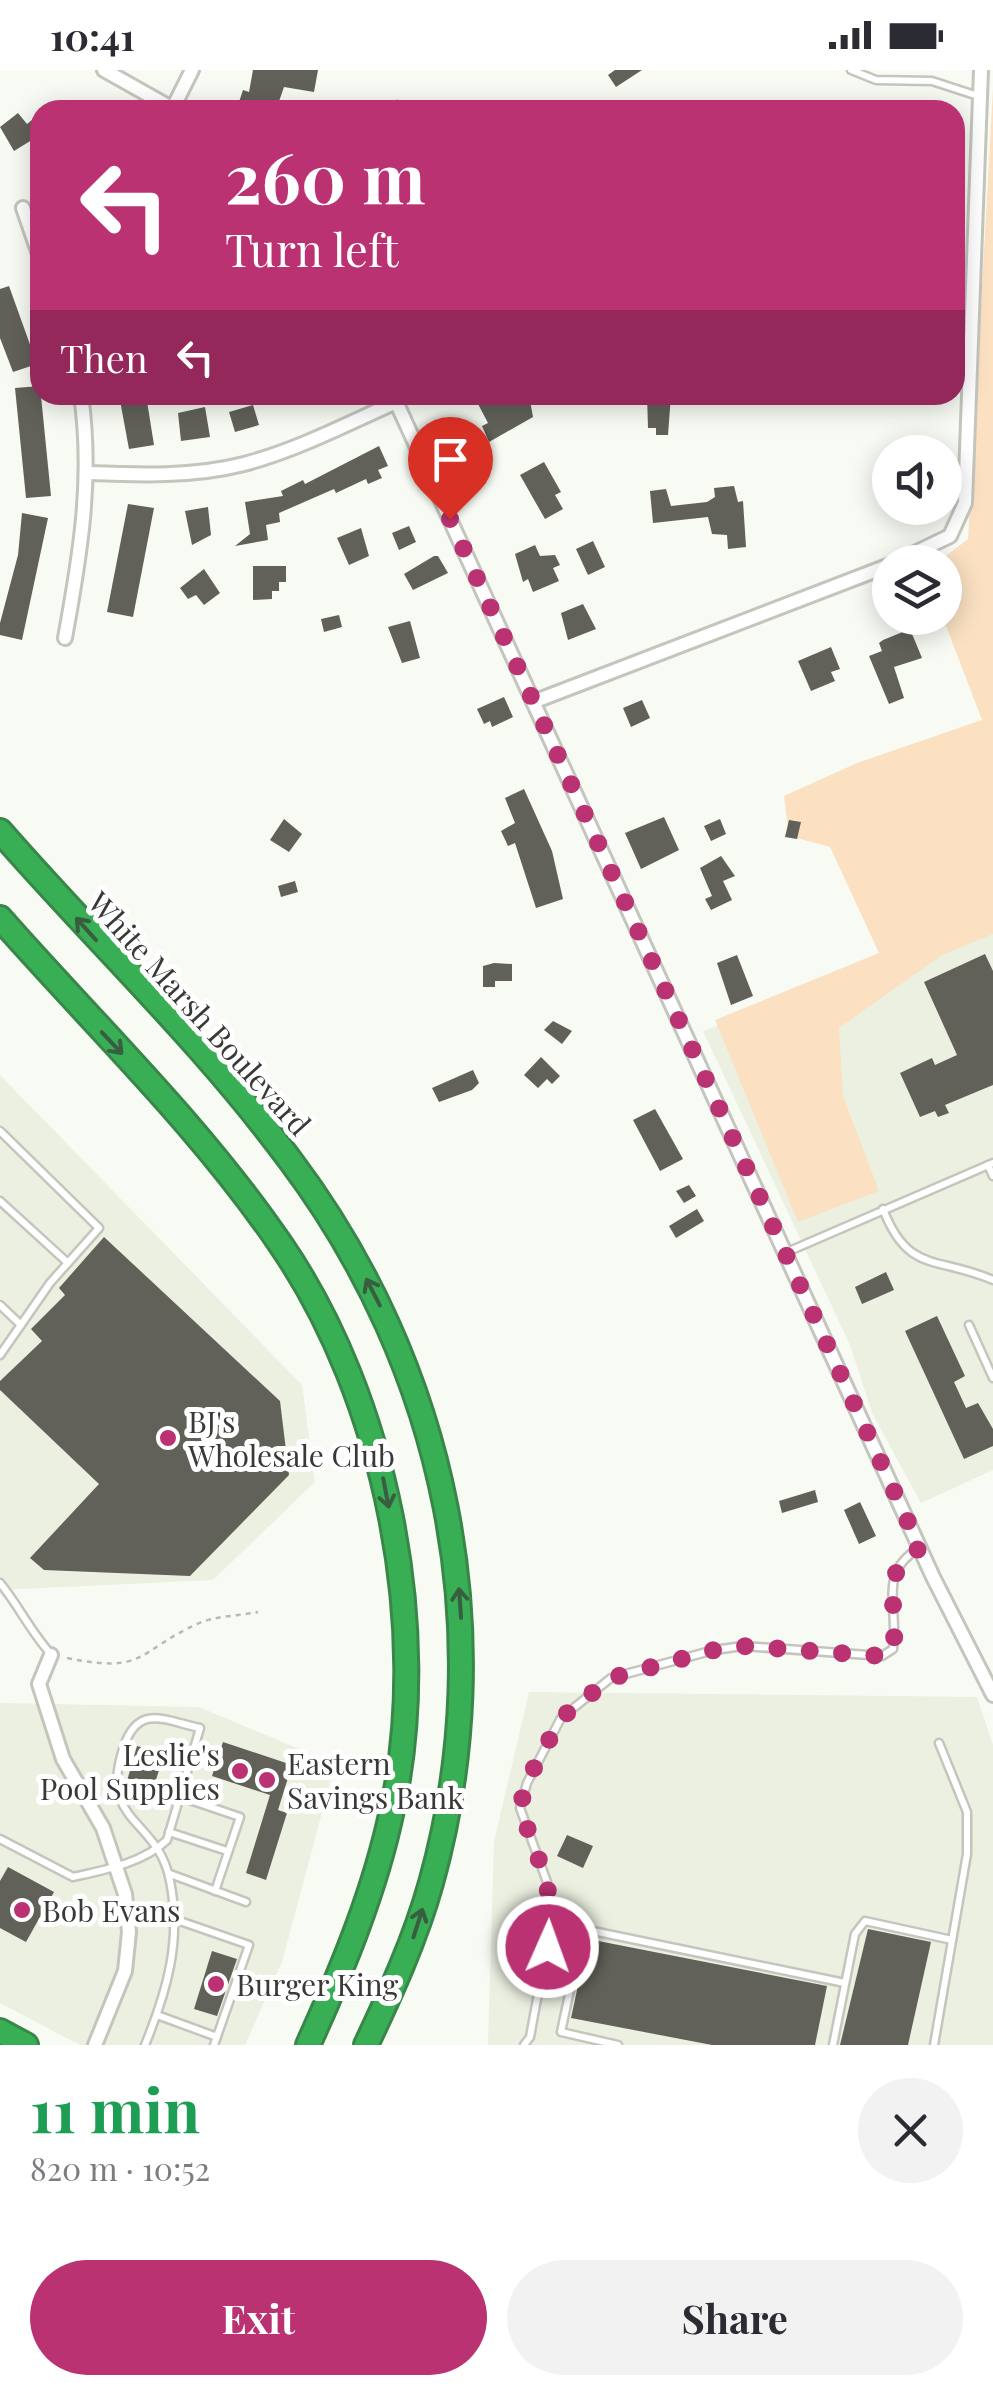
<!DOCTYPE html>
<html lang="en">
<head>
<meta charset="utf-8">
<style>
  :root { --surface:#fff; --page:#f2f2f3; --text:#2b2b33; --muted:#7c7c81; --accent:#ba3271 }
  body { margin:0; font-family:"Playfair Display",serif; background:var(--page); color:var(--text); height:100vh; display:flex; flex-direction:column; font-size:38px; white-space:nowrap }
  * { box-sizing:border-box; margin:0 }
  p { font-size:32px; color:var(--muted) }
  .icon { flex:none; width:55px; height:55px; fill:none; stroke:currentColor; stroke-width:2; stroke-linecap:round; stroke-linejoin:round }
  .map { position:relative; height:1975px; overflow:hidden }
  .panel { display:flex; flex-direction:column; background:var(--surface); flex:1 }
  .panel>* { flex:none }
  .hud { position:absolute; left:30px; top:30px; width:935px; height:305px; border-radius:30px; box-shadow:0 5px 25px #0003; background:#ba3271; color:#fff; overflow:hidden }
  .buttons { position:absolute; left:872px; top:365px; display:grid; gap:20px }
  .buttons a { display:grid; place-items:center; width:90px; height:90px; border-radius:50%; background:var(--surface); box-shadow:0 5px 25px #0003; font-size:50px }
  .pin { position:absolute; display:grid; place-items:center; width:85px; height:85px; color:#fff; margin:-102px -42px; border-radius:50% 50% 50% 0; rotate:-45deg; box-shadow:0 0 10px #0007 }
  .pin .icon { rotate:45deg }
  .me { position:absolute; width:110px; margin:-55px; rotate:2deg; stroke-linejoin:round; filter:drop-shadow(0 0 8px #0008) }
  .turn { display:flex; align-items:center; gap:35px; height:210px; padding:0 30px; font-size:45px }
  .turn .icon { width:130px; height:130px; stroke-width:2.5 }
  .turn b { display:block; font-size:70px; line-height:85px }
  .then { display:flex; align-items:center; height:95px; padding:0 30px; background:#0003; gap:20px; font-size:38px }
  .round { display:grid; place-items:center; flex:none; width:105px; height:105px; border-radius:52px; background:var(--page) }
  .head { display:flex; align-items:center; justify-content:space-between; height:170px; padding:0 30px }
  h1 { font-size:60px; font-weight:700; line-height:75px; color:#1e9e55 }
  .button { display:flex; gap:20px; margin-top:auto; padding:20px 30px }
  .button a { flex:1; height:115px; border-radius:60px; background:var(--accent); color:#fff; font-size:40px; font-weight:700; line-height:115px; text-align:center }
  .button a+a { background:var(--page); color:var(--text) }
  .status { display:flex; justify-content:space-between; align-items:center; height:70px; padding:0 50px; background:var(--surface); direction:ltr }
  .status svg { height:28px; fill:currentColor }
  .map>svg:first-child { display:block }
</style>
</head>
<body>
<div class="status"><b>10:41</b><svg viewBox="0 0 49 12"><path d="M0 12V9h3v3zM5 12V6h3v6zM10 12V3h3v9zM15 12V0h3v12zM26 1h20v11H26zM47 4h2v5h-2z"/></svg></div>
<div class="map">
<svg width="993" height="1975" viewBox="0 0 993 1975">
  <rect width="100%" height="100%" fill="#f8fbf3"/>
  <g fill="#ebf0e1">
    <polygon points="993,857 993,1400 921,1433 872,1343 850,1275 703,961"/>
    <polygon points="0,1005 302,1315 315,1412 213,1510 0,1520"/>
    <polygon points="529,1622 977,1627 993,1675 993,1975 488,1975 494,1772"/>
    <polygon points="0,1633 199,1637 335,1694 282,1892 245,1975 80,1975 0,1933"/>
  </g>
  <polygon fill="#fbe1c2" points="993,19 993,864 942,885 839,958 843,1026 879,1121 798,1152 715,950 879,883 830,777 789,766 784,726 857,693 982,650 943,548 945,492 938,492 968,469"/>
  <g fill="#616059">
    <polygon points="253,0 318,0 314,22 284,17 276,40 244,40 237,38 243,20 249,22"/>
    <polygon points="615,0 642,0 616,17 608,5"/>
    <polygon points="18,43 27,54 32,50 40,65 14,81 0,57"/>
    <polygon points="9,216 37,294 13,302 0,268 0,219"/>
    <polygon points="40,316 51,426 26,428 15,318"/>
    <polygon points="119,325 146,325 154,375 129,379"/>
    <polygon points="490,325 529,325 533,347 489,372 482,356 488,353 477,332"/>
    <polygon points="647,325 671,325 668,365 656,365 656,358 648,358"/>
    <polygon points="253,335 259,355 235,362 229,342"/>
    <polygon points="205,337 210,367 181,371 178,343"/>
    <polygon points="379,376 388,396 378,400 382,408 368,414 366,409 336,423 334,419 279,443 280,452 266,455 268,470 235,476 250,464 245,432 283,426 281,421 303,410 305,414"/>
    <polygon points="544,392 561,422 555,425 563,439 545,449 520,405"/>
    <polygon points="734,416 738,432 743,431 746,477 728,479 727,465 712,464 708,447 653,453 650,421 666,419 671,436 707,432 715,427 714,418"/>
    <polygon points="128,434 154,438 133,547 107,542"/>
    <polygon points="208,437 211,465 192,475 185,441"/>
    <polygon points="22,443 48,448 22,570 0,565 0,553 18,485"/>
    <polygon points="409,456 416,472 399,480 392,463"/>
    <polygon points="361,458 369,486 349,495 337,468"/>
    <polygon points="593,471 605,497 588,505 576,479"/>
    <polygon points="535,475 540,486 555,485 560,495 553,498 559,511 533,522 528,509 523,512 515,484"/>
    <polygon points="434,486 438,486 448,503 413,520 404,504"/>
    <polygon points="253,496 286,496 286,512 279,512 279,521 272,521 272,529 253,530"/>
    <polygon points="204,499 220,523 204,535 196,525 188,529 180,518"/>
    <polygon points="583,534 596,559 568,570 561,543"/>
    <polygon points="339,545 342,557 324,562 321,549"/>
    <polygon points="410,551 420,588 402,593 388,557"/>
    <polygon points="910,559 922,588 894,597 904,628 889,634 869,586 882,581 879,573 883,570"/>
    <polygon points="831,577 840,599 831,602 835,611 811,621 798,591"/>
    <polygon points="504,627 513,647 492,657 490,651 484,654 477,639"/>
    <polygon points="642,630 650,648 631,657 623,638"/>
    <polygon points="524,719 552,781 563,829 536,838 515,773 508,776 501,761 515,753 505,728"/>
    <polygon points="664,747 679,780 641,799 625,763"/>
    <polygon points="284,749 302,764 289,782 270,770"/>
    <polygon points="720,749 726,764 711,771 704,756"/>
    <polygon points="789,750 801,752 797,769 785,767"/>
    <polygon points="721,786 735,806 723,811 732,830 711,840 705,829 712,826 700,798"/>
    <polygon points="295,811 298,822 281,827 278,816"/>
    <polygon points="985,884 993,901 993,1015 945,1035 949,1043 938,1047 935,1041 920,1047 900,1003 932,988 935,995 957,985 924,912"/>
    <polygon points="737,885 753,926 731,935 717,893"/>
    <polygon points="494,893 512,894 512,911 495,911 495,917 483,917 483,896"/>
    <polygon points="553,951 572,961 562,974 544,960"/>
    <polygon points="541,987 560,1006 552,1014 547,1009 538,1018 524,1005"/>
    <polygon points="473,1000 479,1013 472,1020 439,1032 432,1018"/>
    <polygon points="655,1039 683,1089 660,1101 633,1050"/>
    <polygon points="689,1115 696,1126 684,1133 676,1121"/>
    <polygon points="697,1139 704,1151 676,1168 669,1156"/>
    <polygon points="104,1167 280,1331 289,1405 190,1506 44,1500 30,1488 99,1414 0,1320 0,1311 42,1271 31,1259 65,1225 59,1218"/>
    <polygon points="886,1202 894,1220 862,1234 855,1217"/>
    <polygon points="937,1246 965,1306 954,1312 966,1338 978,1333 993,1359 993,1376 964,1389 905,1261"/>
    <polygon points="815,1420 818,1432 782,1443 779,1431"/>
    <polygon points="860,1432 876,1466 859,1474 844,1440"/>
    <polygon points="223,1672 292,1695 278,1740 287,1743 266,1810 246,1803 270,1725 212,1706"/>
    <polygon points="137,1676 164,1684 151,1726 125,1718"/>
    <polygon points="567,1765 593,1776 583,1798 557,1786"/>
    <polygon points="8,1797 54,1822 26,1872 0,1858 0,1811"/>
    <polygon points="868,1859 931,1872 908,1975 840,1975"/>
    <polygon points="588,1869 827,1916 815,1975 712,1975 571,1948"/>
    <polygon points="212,1881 237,1889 217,1946 194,1939"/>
  </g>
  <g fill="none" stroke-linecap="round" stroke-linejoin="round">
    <g stroke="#c4c6be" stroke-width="11">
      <g id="lane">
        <polyline points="851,0 876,10 932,11 978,26"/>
        <polyline points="397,35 401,40"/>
        <polyline points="0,1061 99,1158 50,1213 0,1285"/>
        <polyline points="988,1095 993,1106"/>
        <polyline points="0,1131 68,1193"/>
        <path d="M883,1139C908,1204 937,1186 993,1210"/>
        <polyline points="787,1182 993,1093"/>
        <polyline points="0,1235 21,1255"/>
        <polyline points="969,1255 993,1308"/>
        <path d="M0,1513C19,1536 30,1561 51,1584"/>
        <polyline points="181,1727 240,1747 215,1821"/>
        <polyline points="169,1762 227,1781"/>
        <path d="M0,1769L73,1807C105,1800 143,1793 167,1770L200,1658C166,1651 139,1633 124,1676C97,1754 158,1747 170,1811C182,1870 167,1921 145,1975"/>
        <polyline points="170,1804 246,1832"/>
        <polyline points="174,1849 249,1875 214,1975"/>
        <polyline points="157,1945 217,1967"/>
        <path d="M524,1975L530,1967L551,1853L547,1812L520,1738L527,1713L561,1648L611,1608L714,1580L743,1576L882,1586L893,1579C899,1535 877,1504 919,1478"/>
        <polyline points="618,1975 561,1962 583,1859 845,1913"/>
        <polyline points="833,1975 855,1864 865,1851 952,1870"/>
        <polyline points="934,1975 967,1784 967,1742 939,1673"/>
      </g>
    </g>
    <g stroke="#c4c6be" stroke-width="18">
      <g id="street">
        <polyline points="104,0 175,40"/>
        <polyline points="173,38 192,0"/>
        <polyline points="23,138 40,187"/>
        <polyline points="393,325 933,1507 993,1625"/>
        <path d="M88,403C140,405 193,407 244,394C297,380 347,354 396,332"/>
        <polyline points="896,492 950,466 965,433 981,0"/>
        <path d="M65,568C80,486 93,409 81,325"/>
        <polyline points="533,632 890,495"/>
        <polyline points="51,1585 39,1614 63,1689 103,1758 125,1824 129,1862 125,1901 95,1975"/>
      </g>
    </g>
    <g stroke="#38864a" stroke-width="28">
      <g id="highway">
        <path d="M0,761C96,871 203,972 290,1090C446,1297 501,1563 431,1813C415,1870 391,1922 366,1975"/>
        <path d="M0,848C95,956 200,1056 281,1175C386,1328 432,1559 392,1740C375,1821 342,1900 308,1975"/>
        <polyline points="0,1961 26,1975"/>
      </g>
    </g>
    <path stroke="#b8bab4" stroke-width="2.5" stroke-dasharray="5 5" stroke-linecap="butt" d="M67,1588C146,1604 136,1582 197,1554C213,1546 239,1546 258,1542"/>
    <use href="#lane" stroke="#fff" stroke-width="6"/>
    <use href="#street" stroke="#fff" stroke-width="12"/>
    <use href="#highway" stroke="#38af54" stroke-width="22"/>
  </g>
  <defs><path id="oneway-shaft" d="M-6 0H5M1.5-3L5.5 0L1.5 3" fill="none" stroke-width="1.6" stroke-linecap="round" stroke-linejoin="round" transform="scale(2.5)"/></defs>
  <g stroke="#395d40">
    <use href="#oneway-shaft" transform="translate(86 859) rotate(-132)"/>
    <use href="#oneway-shaft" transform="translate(112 973) rotate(47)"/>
    <use href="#oneway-shaft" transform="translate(373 1222) rotate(-117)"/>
    <use href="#oneway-shaft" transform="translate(386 1423) rotate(79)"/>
    <use href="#oneway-shaft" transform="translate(460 1533) rotate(-94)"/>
    <use href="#oneway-shaft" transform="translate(418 1853) rotate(-72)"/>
  </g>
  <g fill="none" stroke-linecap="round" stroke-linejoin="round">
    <path stroke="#ba3271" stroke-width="18" stroke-dasharray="0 32.4" d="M450,449L920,1478C876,1505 900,1533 893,1579L882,1586L743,1576L714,1580L611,1608L561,1648L526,1713L520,1738L547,1812L551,1854L548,1877"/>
  </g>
  <g fill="#ba3271" stroke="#fff" stroke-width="4">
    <circle cx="168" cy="1368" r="10"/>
    <circle cx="240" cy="1701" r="10"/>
    <circle cx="267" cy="1710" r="10"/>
    <circle cx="22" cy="1840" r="10"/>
    <circle cx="216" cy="1914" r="10"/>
  </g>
  <g text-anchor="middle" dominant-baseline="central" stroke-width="10" stroke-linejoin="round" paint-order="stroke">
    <g font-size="30" fill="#393a37" stroke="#fff">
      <text transform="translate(200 943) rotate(48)">White Marsh Boulevard</text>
    </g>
    <g font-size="30" fill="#393a37" stroke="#fff" text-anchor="start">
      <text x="188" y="1351">BJ's<tspan x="188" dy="34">Wholesale Club</tspan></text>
      <text x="220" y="1684" text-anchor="end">Leslie's<tspan x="220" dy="34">Pool Supplies</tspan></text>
      <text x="287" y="1693">Eastern<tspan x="287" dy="34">Savings Bank</tspan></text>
      <text x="42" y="1840">Bob Evans</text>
      <text x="236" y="1914">Burger King</text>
    </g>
  </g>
</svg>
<div class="buttons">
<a><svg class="icon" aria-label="sound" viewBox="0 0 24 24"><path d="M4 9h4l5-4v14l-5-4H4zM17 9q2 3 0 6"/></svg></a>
<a><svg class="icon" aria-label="layers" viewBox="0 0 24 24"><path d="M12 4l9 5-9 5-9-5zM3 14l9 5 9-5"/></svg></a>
</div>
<div class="pin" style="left:450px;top:449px;background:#d93025"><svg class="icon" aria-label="arrive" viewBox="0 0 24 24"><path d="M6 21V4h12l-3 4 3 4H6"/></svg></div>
<svg class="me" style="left:548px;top:1877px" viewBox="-20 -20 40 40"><circle r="17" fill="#ba3271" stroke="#fff" stroke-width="3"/><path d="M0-11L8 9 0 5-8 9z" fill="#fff"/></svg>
<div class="hud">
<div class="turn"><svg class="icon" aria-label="left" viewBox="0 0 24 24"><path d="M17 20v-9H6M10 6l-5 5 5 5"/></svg><div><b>260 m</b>Turn left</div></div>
<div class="then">Then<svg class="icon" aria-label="left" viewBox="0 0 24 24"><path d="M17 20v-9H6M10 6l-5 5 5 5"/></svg></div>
</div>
</div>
<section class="panel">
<div class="head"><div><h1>11 min</h1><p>820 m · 10:52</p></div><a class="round"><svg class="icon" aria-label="close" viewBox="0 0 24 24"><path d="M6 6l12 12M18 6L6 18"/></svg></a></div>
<div class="button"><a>Exit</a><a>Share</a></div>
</section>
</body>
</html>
